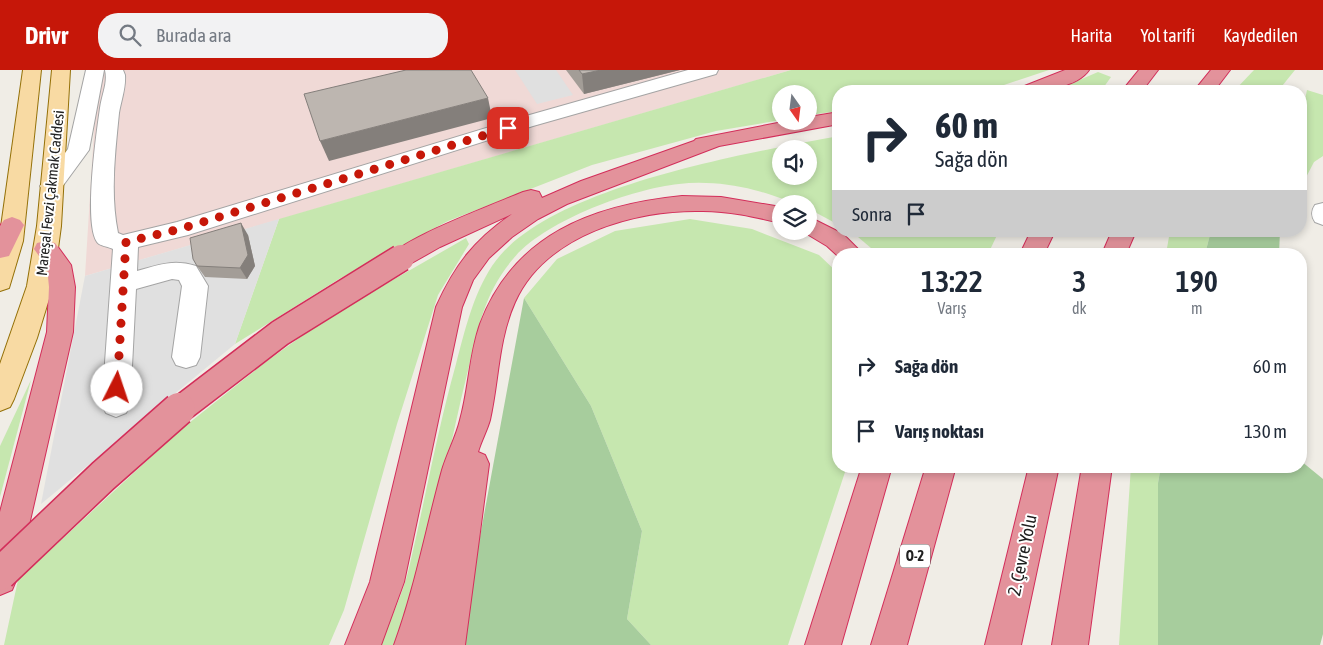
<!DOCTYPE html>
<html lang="tr">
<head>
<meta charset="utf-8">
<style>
  :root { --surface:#fff; --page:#f2f2f3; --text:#1f2937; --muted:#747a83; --accent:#c61709 }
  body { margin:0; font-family:"Asap Condensed",sans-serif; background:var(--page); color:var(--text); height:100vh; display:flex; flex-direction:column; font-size:19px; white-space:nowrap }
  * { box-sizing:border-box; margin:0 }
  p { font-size:16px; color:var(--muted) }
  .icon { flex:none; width:28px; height:28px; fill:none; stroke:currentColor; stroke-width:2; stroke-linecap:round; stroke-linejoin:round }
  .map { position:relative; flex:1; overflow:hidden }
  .sheet { position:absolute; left:832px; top:178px; width:475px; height:225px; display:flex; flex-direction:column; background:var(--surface); border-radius:20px; box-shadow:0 2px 8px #0003 }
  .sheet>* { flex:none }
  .guide { position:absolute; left:832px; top:15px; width:475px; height:152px; border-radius:20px; box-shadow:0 2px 8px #0003; background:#fff; color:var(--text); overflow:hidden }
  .needle { width:32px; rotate:166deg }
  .buttons { position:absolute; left:772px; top:15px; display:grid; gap:10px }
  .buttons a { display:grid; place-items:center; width:45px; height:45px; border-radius:50%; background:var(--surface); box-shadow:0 2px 8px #0003; font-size:25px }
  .pin { position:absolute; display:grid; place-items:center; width:42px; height:42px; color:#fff; margin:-21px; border-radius:10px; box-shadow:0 2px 8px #0006 }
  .me { position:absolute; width:55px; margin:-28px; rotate:4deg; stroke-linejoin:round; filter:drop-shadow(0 0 4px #0008) }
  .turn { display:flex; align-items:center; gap:18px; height:105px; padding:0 20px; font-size:22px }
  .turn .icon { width:65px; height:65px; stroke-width:2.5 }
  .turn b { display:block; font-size:35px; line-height:42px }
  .then { display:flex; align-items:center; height:48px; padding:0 20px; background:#0003; gap:10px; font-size:19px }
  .eta { display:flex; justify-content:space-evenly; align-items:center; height:85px; text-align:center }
  .eta b { font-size:30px; font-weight:600; line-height:35px }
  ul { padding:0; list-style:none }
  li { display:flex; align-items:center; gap:15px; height:65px; padding:0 20px }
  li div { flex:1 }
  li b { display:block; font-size:19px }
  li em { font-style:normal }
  header { display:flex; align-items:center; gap:30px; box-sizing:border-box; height:70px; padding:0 25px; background:var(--accent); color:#fff }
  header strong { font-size:24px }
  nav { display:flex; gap:28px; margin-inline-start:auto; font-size:18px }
  .search { width:350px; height:45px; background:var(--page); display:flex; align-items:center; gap:12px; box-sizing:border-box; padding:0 18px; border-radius:20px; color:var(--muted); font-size:19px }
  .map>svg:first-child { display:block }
</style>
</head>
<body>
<header>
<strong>Drivr</strong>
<div class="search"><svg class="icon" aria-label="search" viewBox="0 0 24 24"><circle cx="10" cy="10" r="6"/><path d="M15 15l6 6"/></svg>Burada ara</div>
<nav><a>Harita</a><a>Yol tarifi</a><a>Kaydedilen</a></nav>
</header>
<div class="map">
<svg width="1323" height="575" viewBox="0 0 1323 575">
  <rect width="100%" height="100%" fill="#f0ede6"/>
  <polygon fill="#f0d9d6" points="88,0 791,0 85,206 95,45"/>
  <g fill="#c6e7af" fill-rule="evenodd">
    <polygon points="791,0 1049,0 998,17 970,21 839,21 839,41 809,45 809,24 781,24 781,50 716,61 592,95 448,151 339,209 235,274 279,149"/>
    <polygon points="1254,0 1295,0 1278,21 1234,21"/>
    <polygon points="1098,2 1111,7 1101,21 1054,21"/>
    <polygon points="1307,20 1323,25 1323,86 1314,92 1301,117 1301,48"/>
    <path d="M839,66V155L809,139V134C790,134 772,124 754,120C731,114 703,111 679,114C631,119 544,151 513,189C485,222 479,255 469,296C458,340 449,384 439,429C428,478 412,526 399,575H380C390,550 403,524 409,498C425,430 437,362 456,294C465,260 473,225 492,196C544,117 749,83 839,66ZM781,79H809V106H781Z"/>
    <polygon points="690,149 752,159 819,185 839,204 839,396 847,396 788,575 651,575 627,549 642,461 591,336 524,228 557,189 615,161"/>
    <polygon points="851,161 999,161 988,184 878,184"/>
    <polygon points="1170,161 1211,161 1205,184 1166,184"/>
    <polygon points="466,168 469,174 438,225 397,354 344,540 329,575 4,575 18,510 179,361 267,291 330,246"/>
    <polygon points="31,310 0,427 0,376"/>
    <polygon points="1131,396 1161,396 1158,413 1158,575 1119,575"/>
  </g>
  <g fill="#a7cd9d">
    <polygon points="1211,161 1280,161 1279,184 1205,184"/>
    <polygon points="524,228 591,336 642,461 627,549 651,575 460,575"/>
    <polygon points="1301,391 1323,409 1323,564 1320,575 1158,575 1158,413 1161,396 1301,396"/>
  </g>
  <g fill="#e0e0e0">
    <polygon points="515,0 556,0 573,25 537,34"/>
    <polygon points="279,149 235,274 41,434 85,206"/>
  </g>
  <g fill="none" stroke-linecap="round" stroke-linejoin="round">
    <g stroke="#a4a4a4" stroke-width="2">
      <g id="minor">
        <polygon points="86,0 104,0 89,80 59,121 51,123 43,121 40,116 68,79"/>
        <path d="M105,0H123L125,5C126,18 121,31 119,43C115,83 110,124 118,163L123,165L177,152L519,48L688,0H718L716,4L533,56L188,165L138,177L137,201C159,195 173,189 196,196L208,216L200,287L196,295L186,298L176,295L172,287L182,216L179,210L172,209L136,219L130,335L126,343L116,347L106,343L102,335L113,179C109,177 102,176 99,174C82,161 97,59 100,38C102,24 108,13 105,0Z"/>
        <path d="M1323,133V155L1315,152C1311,146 1311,141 1315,135Z"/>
      </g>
    </g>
    <g stroke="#947007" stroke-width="2">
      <g id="major">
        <polygon points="23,0 41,0 23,171 9,218 0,221 0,164"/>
        <polygon points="52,0 70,0 61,156 53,216 37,268 14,329 10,337 0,341 0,294 27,216 37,156"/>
      </g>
    </g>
    <g stroke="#d32e5a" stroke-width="2">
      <g id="highway">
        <path d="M1065,0H1089C1077,18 1039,22 1019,21L1022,17Z"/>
        <polygon points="1139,0 1158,0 1142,21 1122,21"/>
        <polygon points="1211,0 1230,0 1214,21 1194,21"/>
        <path d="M839,42V54L719,76L567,134L538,149L512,167L489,188L473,210L462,237L404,512L381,575H345L370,512L436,237C455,195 474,170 512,144L440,177L410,194L401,196L392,194L389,188C400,169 497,133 523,122L531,120L539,122L542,128L581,111L694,71L696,69L788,51H809V47Z"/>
        <path d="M682,126L721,127L781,137V153C755,147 730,141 703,141C635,139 545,165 515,232C498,270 499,310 490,350C487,361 481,371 478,382L485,385L489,394L465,575H394C415,518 426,458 442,400C447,383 456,367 460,350C469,318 469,285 480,254C514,164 593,135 682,126Z"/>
        <polygon points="12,147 20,150 24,155 9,186 0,188 0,156 4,150"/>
        <polygon points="809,147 843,164 863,184 839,184 839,187 827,176 802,161 809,161"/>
        <polygon points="1031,161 1055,161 1044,184 1020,184"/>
        <polygon points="1112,161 1136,161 1126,184 1102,184"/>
        <polygon points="46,171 55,173 71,195 75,217 73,262 17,508 12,520 0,525 0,442 47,262 49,217 47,197 34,179 37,173"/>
        <polygon points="862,396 892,396 841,575 805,575"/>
        <polygon points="926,396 956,396 907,575 871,575"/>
        <polygon points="1029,396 1059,396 1021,575 985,575"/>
        <polygon points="1082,396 1112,396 1088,575 1052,575"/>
      </g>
    </g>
    <use href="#minor" fill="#fff" fill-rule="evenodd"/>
    <use href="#major" fill="#f8daa3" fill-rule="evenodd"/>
    <use href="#highway" fill="#e3929b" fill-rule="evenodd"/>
    <g stroke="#d32e5a" stroke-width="29" stroke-linecap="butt">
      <polyline id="highway-bridge-far1" points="178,341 280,263 401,188"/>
    </g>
    <g stroke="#d32e5a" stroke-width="35" stroke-linecap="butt">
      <polyline id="highway-bridge" points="0,504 103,406 179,339"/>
    </g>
    <use href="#highway-bridge-far1" stroke="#e3929b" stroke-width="26"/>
    <use href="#highway-bridge" stroke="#e3929b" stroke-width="32"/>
  </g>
  <g fill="#a39d97">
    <polygon points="566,0 680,0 584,24"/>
    <polygon points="248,165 255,196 247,209 205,207 197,196"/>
  </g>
  <g fill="#847f7b">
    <polygon points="601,0 680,0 584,24 582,4"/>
    <polygon points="488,28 492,48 329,91 320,71"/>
    <polygon points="241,153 248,165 255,196 247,209 240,198"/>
  </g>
  <g fill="#bdb6b0" stroke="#847f7b">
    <polygon points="406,0 471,0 488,28 320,71 304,24"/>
    <polygon points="579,0 601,0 582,4"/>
    <polygon points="241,153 248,185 240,198 197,196 193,189 190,168"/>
  </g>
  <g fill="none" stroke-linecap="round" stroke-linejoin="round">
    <polyline stroke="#c61709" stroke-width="9" stroke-dasharray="0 16.2" points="117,318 126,172 180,159 508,58"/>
  </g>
  <g text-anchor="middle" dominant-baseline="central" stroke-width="4" stroke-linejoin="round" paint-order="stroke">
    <rect fill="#fff" stroke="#636363" stroke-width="1" x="900" y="474.5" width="30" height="23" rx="4"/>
    <g font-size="14" font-weight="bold" fill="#202020">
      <text x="915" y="486">O-2</text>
    </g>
    <g font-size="15" fill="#202020" stroke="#fff">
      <text transform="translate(50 123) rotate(-84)">Mareşal Fevzi Çakmak Caddesi</text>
    </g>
    <g font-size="18" fill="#202020" stroke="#fff">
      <text transform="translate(1022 485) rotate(-78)">2. Çevre Yolu</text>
    </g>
  </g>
</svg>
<div class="buttons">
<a><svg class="needle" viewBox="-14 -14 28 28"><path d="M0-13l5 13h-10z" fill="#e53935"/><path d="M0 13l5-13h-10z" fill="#747a83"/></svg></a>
<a><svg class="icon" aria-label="sound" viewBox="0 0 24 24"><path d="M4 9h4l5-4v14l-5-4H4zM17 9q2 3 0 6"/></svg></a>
<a><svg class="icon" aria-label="layers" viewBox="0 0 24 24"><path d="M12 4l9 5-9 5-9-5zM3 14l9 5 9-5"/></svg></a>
</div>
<div class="pin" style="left:508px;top:58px;background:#d93025"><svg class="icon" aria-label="arrive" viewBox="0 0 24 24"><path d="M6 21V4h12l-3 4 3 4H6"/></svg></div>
<svg class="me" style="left:117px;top:318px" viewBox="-20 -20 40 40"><circle r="19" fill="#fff"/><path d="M0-13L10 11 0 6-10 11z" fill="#c61709"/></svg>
<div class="guide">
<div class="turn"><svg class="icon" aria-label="right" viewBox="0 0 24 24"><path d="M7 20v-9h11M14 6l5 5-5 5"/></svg><div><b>60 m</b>Sağa dön</div></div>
<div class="then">Sonra<svg class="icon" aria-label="arrive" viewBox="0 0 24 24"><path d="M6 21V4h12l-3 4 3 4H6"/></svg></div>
</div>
<section class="sheet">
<div class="eta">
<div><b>13:22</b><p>Varış</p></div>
<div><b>3</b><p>dk</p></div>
<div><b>190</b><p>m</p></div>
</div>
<ul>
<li><svg class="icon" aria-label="right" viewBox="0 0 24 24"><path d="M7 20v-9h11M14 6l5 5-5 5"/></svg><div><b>Sağa dön</b></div><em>60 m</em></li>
<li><svg class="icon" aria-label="arrive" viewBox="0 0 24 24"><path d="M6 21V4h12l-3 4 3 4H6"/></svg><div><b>Varış noktası</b></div><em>130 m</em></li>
</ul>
</section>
</div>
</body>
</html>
